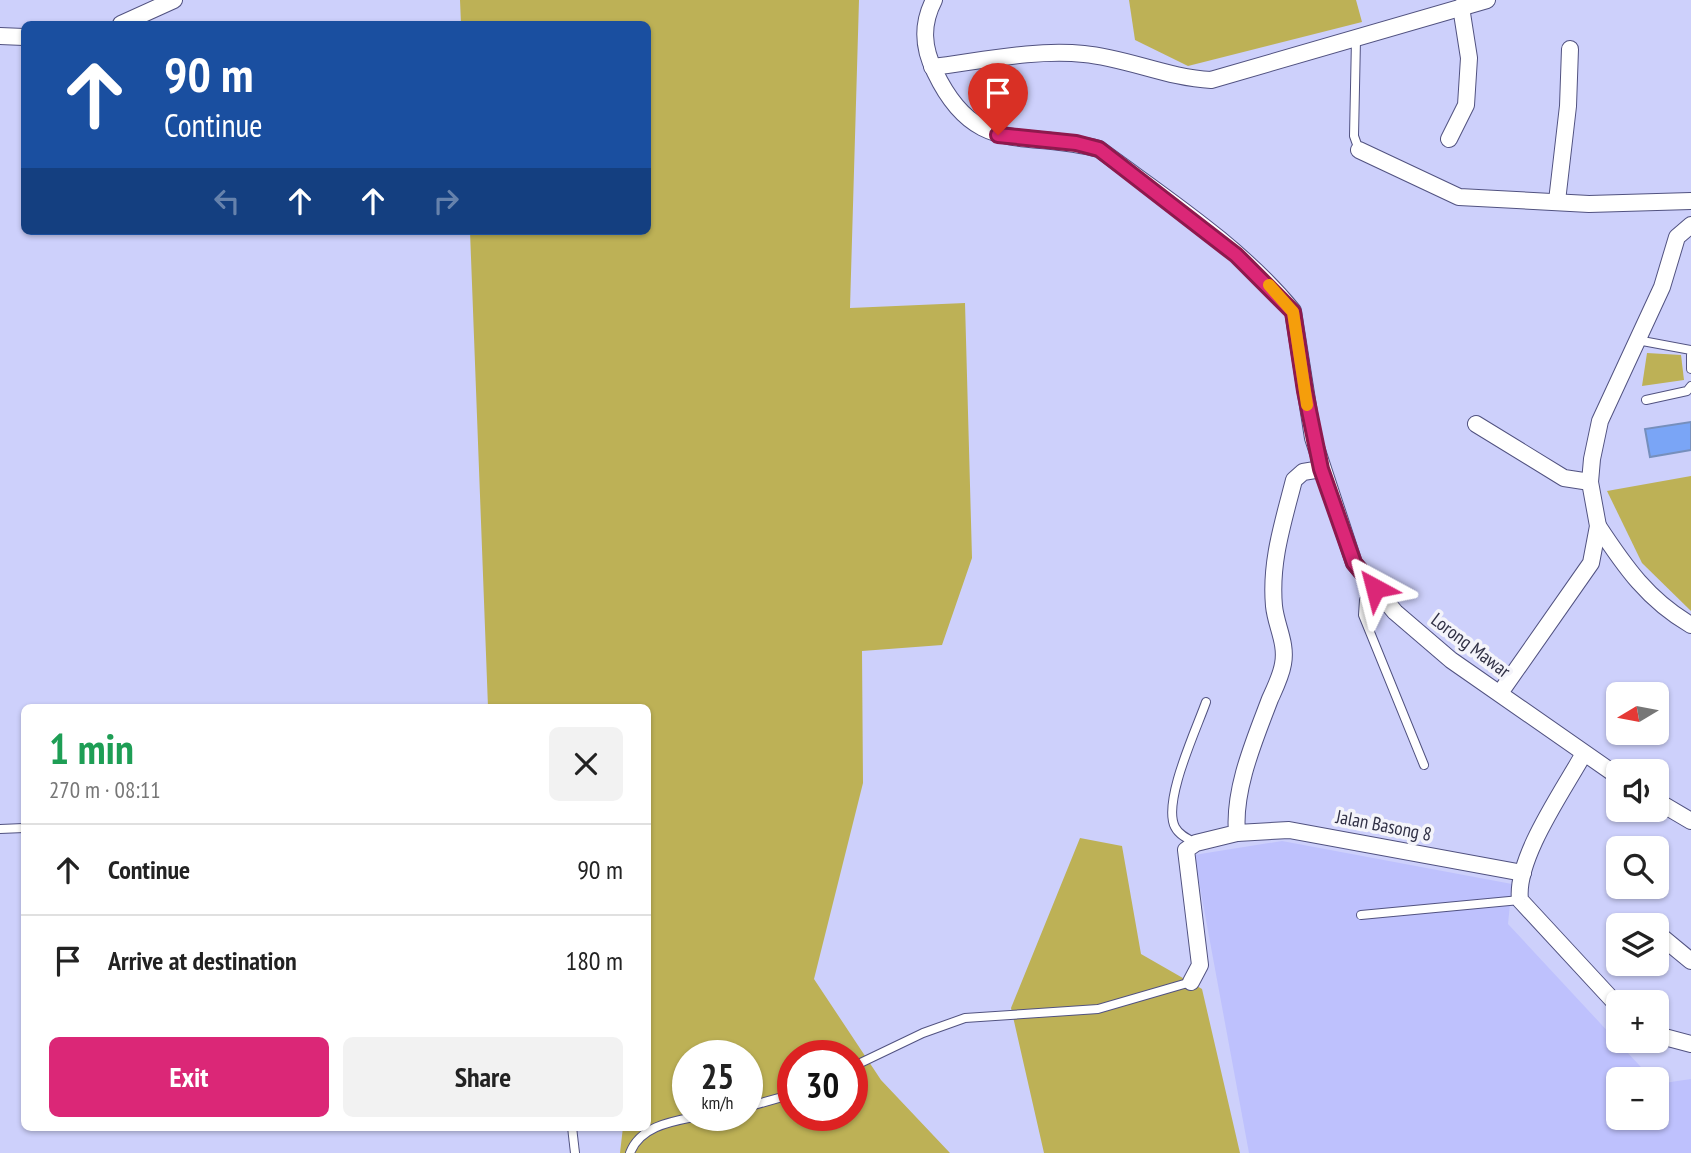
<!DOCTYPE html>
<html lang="en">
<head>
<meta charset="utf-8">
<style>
  :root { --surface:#fff; --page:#f2f2f2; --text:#222; --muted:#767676; --line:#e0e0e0; --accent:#db2777 }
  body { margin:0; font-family:"PT Sans Narrow",sans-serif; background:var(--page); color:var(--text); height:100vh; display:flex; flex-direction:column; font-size:26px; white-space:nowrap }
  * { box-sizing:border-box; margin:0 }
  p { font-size:23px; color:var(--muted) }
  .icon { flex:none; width:38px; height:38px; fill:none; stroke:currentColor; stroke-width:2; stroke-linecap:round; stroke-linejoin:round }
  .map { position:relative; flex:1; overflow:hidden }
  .side { position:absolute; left:21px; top:704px; width:630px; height:427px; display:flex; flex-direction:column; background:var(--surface); border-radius:10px; box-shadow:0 2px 5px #0004 }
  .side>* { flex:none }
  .hud { position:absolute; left:21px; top:21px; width:630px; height:214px; border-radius:10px; box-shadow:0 2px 5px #0004; background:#1a4fa0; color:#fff; overflow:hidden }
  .needle { width:46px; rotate:260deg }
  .buttons { position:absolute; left:1606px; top:682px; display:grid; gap:14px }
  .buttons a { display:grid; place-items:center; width:63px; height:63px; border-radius:10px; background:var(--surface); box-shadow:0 2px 5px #0004; font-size:35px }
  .speed { position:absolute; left:672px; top:1040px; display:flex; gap:14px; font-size:35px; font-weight:700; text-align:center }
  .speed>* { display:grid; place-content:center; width:91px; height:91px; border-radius:50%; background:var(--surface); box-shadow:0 2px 5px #0004; line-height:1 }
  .speed small { font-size:18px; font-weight:400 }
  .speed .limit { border:10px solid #d22; background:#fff; color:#111 }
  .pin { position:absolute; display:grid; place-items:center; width:60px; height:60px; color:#fff; margin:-72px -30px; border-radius:50% 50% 50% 0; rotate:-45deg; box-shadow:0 0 7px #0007 }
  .pin .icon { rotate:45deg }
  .me { position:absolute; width:77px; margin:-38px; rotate:322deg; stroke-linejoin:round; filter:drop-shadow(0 0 5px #0008) }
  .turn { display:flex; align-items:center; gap:24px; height:147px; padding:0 28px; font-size:32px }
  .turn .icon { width:91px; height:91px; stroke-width:2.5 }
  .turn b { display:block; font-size:49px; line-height:60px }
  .lanes { display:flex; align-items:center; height:66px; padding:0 28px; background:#0003; justify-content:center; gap:35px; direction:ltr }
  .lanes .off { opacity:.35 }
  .round { display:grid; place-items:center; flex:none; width:74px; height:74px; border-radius:10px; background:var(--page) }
  .headline { display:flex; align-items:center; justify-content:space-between; height:119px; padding:0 28px }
  h1 { font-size:42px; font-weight:700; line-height:52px; color:#1e9e55 }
  .button { display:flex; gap:14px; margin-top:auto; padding:14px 28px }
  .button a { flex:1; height:80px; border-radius:10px; background:var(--accent); color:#fff; font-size:28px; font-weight:700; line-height:80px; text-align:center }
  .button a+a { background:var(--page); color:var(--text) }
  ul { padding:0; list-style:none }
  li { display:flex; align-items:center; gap:21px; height:91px; padding:0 28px; border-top:2px solid var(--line) }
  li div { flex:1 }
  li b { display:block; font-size:26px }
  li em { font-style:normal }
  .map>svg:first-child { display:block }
</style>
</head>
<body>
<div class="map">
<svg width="1691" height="1153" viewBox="0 0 1691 1153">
  <rect width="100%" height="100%" fill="#cdd0fb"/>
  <polygon fill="#bec1fd" points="1282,841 1512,884 1508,924 1653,1080 1619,1080 1619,1118 1657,1118 1657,1084 1691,1079 1691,1153 1249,1153 1194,855"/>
  <g fill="#bdb156" fill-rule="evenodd">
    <path d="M460,0H859L850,308L965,303L972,558L942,645L862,651L863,783L814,979L881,1080L950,1153H620L623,1127H648V707H488L470,231H648V24H461ZM688,1055H747V1115H688ZM793,1055H852V1115H793Z"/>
    <polygon points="1129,0 1356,0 1362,22 1188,66 1135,40"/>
    <polygon points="1647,353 1681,355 1684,380 1642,386"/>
    <polygon points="1691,476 1691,611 1642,563 1607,491"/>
    <polygon points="1080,838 1122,846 1141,954 1202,989 1240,1153 1044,1153 1011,1008"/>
  </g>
  <polygon fill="#7aa5f6" stroke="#768fbd" stroke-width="2" points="1691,422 1691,450 1650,457 1645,429"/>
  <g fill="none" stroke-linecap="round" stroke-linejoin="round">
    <g stroke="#515280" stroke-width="10">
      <g id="service">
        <polyline points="1356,39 1354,136 1359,150"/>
        <polyline points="1637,340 1691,350"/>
        <polyline points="1691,355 1691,369"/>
        <polyline points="1646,400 1687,391 1691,386"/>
        <polyline points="1375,588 1364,600 1363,615 1424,765"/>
        <polyline points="0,829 24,828"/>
        <path d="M1196,843C1188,839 1179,835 1175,827C1162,802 1197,728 1206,702"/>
        <polyline points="1361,915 1520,900"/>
        <polyline points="852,1067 923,1033 965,1018 1098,1009 1191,982"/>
        <polyline points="747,1107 793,1094"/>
        <polyline points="572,1127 575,1153"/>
        <path d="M630,1153C641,1124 676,1121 704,1115"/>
      </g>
    </g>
    <g stroke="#515280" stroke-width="18">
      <g id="minor">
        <path d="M934,0C921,25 923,48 935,72C976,158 1024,129 1099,149C1165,198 1241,247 1293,311L1313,438L1354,563L1395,612L1451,660L1619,777"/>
        <polyline points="121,24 174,0"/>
        <polyline points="0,36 24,37"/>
        <path d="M932,67C981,61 1034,49 1084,54C1127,58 1168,78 1211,80L1487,0"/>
        <polyline points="1449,139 1466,105 1469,58 1461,7"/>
        <polyline points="1359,150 1459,197 1589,204 1691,201"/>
        <polyline points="1557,201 1568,106 1570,49"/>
        <polyline points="1476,424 1564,478 1590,482"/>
        <path d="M1598,526C1625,567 1648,600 1691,625"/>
        <polyline points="1500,693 1591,563 1598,526 1590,482 1592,459 1600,421 1662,287 1677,237 1691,225"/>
        <path d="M1583,755C1563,791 1515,859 1520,900L1619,1007"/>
        <polyline points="1657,801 1691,821"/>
        <polyline points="1237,833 1289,830 1523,873"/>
        <polyline points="1646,923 1649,926"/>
        <polyline points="1657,933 1691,961"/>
        <path d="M1191,982L1200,965L1186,850L1196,843L1237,833C1233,789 1255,739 1270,699C1275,688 1281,676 1283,664C1287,643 1276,626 1274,606C1270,562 1283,523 1294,480L1303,472L1321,469"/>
        <polyline points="1657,1035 1691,1044"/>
      </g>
    </g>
    <use href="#service" stroke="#fff" stroke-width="8"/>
    <use href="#minor" stroke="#fff" stroke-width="16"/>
  </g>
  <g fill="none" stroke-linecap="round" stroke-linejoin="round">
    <g stroke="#8e194d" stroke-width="18">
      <polyline id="route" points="998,135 1076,143 1099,149 1236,255 1293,312 1305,391 1321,469 1354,563 1375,588"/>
    </g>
    <use href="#route" stroke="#db2777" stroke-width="12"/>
    <polyline stroke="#f59e0b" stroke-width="12" points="1269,285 1293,312 1307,405"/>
  </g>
  <g text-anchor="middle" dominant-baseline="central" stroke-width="7" stroke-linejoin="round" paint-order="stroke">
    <g font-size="19" fill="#313146" stroke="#f4f4fa">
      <text transform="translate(1471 645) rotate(37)">Lorong Mawar</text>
      <text transform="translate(1384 825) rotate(11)">Jalan Basong 8</text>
    </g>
  </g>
</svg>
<div class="buttons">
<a><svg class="needle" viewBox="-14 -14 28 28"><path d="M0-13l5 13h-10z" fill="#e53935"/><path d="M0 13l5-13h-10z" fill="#767676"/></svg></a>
<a><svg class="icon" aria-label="sound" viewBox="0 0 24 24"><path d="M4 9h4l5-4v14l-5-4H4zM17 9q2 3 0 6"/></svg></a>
<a><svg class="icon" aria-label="search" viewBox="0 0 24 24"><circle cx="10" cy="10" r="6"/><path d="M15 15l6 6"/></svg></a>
<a><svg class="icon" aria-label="layers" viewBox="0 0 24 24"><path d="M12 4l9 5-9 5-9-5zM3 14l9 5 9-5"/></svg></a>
<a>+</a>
<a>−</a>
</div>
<div class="speed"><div>25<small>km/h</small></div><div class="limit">30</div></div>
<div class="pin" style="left:998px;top:135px;background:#d93025"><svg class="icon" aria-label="arrive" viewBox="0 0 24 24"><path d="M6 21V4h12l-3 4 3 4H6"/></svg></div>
<svg class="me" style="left:1375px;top:588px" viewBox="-20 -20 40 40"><path d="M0-17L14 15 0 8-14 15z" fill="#db2777" stroke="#fff" stroke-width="4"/></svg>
<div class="hud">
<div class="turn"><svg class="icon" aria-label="ahead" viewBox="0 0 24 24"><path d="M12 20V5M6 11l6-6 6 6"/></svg><div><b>90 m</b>Continue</div></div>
<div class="lanes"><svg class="icon off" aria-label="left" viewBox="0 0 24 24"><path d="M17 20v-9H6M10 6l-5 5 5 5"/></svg><svg class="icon" aria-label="ahead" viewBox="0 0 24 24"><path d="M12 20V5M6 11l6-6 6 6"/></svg><svg class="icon" aria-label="ahead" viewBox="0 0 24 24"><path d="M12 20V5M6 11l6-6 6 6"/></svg><svg class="icon off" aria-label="right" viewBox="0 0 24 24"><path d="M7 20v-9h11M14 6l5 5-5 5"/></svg></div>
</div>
<section class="side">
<div class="headline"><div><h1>1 min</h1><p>270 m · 08:11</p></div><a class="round"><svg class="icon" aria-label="close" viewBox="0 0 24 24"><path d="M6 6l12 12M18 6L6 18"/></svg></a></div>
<ul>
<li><svg class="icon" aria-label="ahead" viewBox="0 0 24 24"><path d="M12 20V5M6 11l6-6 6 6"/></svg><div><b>Continue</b></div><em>90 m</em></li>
<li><svg class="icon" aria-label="arrive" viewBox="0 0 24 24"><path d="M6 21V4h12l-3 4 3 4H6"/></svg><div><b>Arrive at destination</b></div><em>180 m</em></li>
</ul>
<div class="button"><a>Exit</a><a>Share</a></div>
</section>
</div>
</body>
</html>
